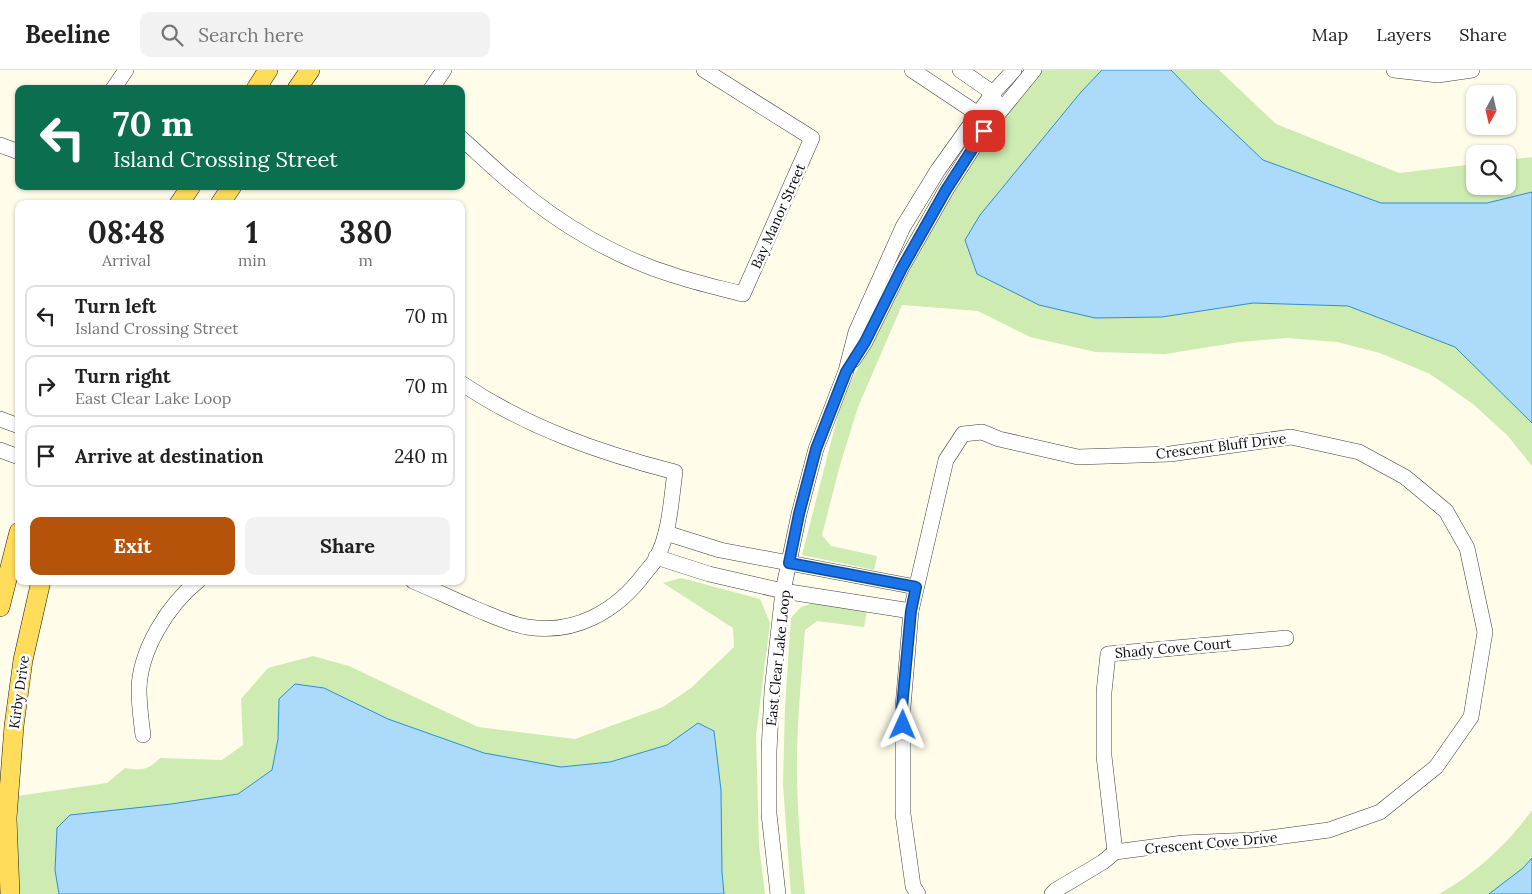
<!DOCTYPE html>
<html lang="en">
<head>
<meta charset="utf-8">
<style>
  :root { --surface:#fff; --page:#f2f2f2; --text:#222; --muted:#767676; --line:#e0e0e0; --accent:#b45309 }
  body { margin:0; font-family:Lora,serif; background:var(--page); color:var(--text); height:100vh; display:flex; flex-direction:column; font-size:19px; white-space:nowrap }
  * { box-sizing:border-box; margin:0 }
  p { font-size:16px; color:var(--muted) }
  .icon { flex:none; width:28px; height:28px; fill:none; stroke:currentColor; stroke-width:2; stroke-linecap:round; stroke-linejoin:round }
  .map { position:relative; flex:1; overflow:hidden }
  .details { position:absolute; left:15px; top:130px; width:450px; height:385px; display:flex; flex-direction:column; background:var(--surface); border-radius:10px; box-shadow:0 1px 4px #0004 }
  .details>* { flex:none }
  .guide { position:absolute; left:15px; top:15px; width:450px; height:105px; border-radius:10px; box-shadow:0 1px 4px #0004; background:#0b6e4f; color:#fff; overflow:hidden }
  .needle { width:32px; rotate:188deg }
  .fabs { position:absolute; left:1466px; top:15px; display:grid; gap:10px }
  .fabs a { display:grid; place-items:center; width:50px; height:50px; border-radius:10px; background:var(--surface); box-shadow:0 1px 4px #0004; font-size:25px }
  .pin { position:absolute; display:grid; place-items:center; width:42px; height:42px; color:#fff; margin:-21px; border-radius:10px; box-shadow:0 2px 8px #0006 }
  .me { position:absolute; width:55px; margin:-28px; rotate:1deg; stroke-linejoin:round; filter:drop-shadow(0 0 4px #0008) }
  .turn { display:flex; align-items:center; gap:18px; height:105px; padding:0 15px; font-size:22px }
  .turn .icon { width:65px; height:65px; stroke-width:2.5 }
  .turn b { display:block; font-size:35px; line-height:42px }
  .eta { display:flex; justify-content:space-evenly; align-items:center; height:85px; text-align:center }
  .eta b { font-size:30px; font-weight:700; line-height:35px }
  .primary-button { display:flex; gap:10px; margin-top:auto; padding:10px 15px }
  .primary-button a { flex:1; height:58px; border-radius:10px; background:var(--accent); color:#fff; font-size:20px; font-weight:700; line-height:58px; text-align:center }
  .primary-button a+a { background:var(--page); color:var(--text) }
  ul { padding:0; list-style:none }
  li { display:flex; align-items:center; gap:15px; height:62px; margin:0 10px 8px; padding:0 5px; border:2px solid var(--line); border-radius:10px }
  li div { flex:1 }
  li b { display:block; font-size:19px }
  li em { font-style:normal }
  header { display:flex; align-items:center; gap:30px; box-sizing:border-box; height:70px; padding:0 25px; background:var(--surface); border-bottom:1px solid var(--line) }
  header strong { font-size:24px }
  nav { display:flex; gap:28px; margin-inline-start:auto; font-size:18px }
  .search { width:350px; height:45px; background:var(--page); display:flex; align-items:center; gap:12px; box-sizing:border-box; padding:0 18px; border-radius:10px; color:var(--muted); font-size:19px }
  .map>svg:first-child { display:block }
</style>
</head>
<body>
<header>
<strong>Beeline</strong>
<div class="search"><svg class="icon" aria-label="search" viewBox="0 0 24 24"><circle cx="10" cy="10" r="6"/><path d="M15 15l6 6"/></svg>Search here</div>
<nav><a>Map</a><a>Layers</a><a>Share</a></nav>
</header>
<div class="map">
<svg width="1532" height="824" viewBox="0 0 1532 824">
  <rect width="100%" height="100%" fill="#fffcea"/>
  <g fill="#ceebb2">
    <polygon points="1042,0 1219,0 1276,54 1399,103 1475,94 1475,116 1508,116 1508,90 1532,87 1532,396 1508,366 1473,334 1430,304 1380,283 1337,272 1287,268 1240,272 1165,284 1096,282 1030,267 978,241 902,235 858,337 840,395 822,465 831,476 877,486 874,500 802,485 842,329 922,173 992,61"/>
    <path d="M681,508L760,529L770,553L756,665L759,776L765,824H19L17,726L107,713L125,698C140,701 149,700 160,688L222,690L243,675L241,629L268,598L313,586L349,596L478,657L575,669L663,637L691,618L734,577L733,558L663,513Z"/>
    <path d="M814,533L867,541L864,557L817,551L805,560C801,610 796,662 797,713C798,750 801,787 805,824H791L783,715L785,636L791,548L801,537Z"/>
    <path d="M1532,740V824H1439C1475,804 1508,774 1532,740Z"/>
  </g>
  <g fill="#abdafa" stroke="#2e8ed5">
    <polygon points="1102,0 1171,0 1200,30 1263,90 1381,133 1487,133 1532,122 1532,353 1455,277 1348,236 1253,233 1162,247 1095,248 1039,235 977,204 965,170 980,145 1081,22"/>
    <polygon points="295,614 324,618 388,649 484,683 561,697 610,692 667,675 698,653 714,661 721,720 722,802 724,824 59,824 55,800 57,758 70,745 171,734 238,724 272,700 278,669 279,629"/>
    <polygon points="1532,788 1532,824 1489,824 1523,798"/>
  </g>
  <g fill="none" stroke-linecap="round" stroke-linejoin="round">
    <g stroke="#3f3f3f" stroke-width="16">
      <g id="minor">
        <polyline points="912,0 978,44 998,42 993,23 960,0"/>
        <polyline points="1394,0 1438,5 1472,0"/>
        <polyline points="113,19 126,0"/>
        <polyline points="431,19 444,0"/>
        <path d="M461,68C479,84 496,101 515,116C559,154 617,188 673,205C696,213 720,218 743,224L812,68L704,0"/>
        <polyline points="0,75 19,82"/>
        <polyline points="853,290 865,272 902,197 946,120 984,61 1034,0"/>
        <polyline points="0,349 19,356"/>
        <polyline points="0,380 19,387"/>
        <polyline points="666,463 720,480 916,517"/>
        <polyline points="656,487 709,504 783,521 911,541"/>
        <path d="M413,511C434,520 455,530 476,539C493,546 509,554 527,557C575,565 617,541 645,503C649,498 654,493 657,487C670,462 671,430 675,402C600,383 526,357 461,313"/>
        <path d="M143,665C141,650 139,635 139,619C140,580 168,535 198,511"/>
        <polyline points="1115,782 1104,686 1104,622 1108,584 1286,568"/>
        <polyline points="778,824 769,744 769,681 772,621 783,521 799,444 816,379 846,301 856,262 903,157 938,100 993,23 1014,0"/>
        <polyline points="918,824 913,816 903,744 903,637 911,541 946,390 963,364 982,362 999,369 1078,387 1170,384 1291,367 1359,382 1405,407 1446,441 1467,478 1485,562 1471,647 1436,697 1380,742 1329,760 1254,770 1183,773 1115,782 1103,792 1056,820 1052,824"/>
      </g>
    </g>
    <g stroke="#1d1d1d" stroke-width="20">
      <g id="major">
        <polyline points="256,19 268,0"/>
        <polyline points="297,19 310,0"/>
        <polyline points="179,134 191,116"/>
        <polyline points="220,134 232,116"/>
        <polyline points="0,537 19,462"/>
        <polyline points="10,824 7,748 14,656 23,590 41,511"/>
      </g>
    </g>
    <use href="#minor" stroke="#fff" stroke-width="15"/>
    <use href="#major" stroke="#ffdc5a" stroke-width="19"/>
  </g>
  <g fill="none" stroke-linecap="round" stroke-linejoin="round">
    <g stroke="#114b97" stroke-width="12">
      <polyline id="route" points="903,655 902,637 911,541 916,517 789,493 799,444 816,379 846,302 865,272 902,198 946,120 984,61"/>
    </g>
    <use href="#route" stroke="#1a73e8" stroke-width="9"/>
  </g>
  <g text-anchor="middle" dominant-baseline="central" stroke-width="5" stroke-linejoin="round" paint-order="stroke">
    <g font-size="14" fill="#0c0c0c" stroke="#fff">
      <text transform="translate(778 146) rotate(-66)">Bay Manor Street</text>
      <text transform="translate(1221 376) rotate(-7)">Crescent Bluff Drive</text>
      <text transform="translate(1173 578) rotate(-5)">Shady Cove Court</text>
      <text transform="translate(778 588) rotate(-84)">East Clear Lake Loop</text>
      <text transform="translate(19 622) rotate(-82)">Kirby Drive</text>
      <text transform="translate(1211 773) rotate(-5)">Crescent Cove Drive</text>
    </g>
  </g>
</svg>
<div class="fabs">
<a><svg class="needle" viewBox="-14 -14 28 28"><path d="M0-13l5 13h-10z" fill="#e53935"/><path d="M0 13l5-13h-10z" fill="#767676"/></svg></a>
<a><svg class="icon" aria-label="search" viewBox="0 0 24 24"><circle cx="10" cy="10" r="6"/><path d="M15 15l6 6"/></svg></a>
</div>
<div class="pin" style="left:984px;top:61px;background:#d93025"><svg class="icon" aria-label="arrive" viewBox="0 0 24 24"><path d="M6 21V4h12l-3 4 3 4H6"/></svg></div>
<svg class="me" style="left:903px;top:655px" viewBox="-20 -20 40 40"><path d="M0-17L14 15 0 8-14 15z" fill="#1a73e8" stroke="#fff" stroke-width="4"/></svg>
<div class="guide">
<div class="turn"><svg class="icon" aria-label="left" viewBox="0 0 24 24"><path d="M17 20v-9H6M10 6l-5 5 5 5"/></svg><div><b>70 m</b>Island Crossing Street</div></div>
</div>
<section class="details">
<div class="eta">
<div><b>08:48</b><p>Arrival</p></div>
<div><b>1</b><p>min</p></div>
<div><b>380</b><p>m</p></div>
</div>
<ul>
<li><svg class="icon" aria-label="left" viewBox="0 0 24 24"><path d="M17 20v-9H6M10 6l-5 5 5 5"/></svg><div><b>Turn left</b><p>Island Crossing Street</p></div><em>70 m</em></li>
<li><svg class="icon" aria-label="right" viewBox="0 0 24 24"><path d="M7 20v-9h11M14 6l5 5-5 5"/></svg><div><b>Turn right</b><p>East Clear Lake Loop</p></div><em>70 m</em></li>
<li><svg class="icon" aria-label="arrive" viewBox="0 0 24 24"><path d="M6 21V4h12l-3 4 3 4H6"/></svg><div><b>Arrive at destination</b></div><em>240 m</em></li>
</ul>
<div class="primary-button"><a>Exit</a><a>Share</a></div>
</section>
</div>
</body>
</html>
